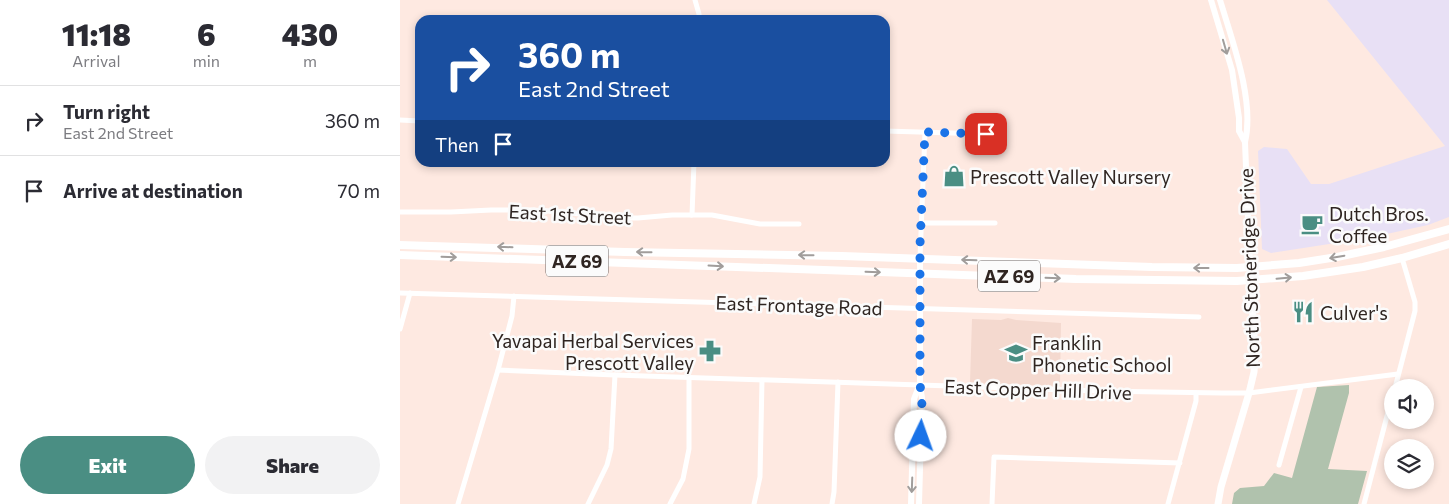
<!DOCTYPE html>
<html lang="en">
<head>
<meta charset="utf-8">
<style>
  :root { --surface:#fff; --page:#f2f2f3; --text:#2b2b33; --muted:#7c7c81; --line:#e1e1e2; --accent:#4a8e83 }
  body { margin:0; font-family:Commissioner,sans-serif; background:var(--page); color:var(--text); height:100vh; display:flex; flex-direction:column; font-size:19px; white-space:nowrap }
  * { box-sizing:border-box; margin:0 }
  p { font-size:16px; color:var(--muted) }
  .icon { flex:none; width:28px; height:28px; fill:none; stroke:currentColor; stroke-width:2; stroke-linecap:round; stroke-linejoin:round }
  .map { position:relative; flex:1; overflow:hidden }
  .details { display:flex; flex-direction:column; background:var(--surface); width:400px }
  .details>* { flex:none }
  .guide { position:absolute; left:15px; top:15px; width:475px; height:152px; border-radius:15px; box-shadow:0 2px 8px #0003; background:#1a4fa0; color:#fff; overflow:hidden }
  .buttons { position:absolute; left:984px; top:379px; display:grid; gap:10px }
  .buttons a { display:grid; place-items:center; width:50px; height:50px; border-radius:50%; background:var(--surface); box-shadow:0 2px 8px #0003; font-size:25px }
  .pin { position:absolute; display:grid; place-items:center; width:42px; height:42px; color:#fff; margin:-21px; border-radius:10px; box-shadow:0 2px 8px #0006 }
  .me { position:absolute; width:55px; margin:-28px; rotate:3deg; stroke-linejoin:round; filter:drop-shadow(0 0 4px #0008) }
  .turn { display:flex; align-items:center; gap:18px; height:105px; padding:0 20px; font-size:22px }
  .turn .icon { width:65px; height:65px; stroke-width:2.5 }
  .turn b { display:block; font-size:35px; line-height:42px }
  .then { display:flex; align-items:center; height:48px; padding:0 20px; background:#0003; gap:10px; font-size:19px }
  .eta { display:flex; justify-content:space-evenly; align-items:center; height:85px; text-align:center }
  .eta b { font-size:30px; font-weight:800; line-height:35px }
  .cta { display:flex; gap:10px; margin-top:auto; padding:10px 20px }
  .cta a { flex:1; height:58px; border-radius:30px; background:var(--accent); color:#fff; font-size:20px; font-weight:800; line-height:58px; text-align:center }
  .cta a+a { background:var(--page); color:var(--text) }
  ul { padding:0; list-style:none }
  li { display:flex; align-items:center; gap:15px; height:70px; padding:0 20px; border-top:1px solid var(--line) }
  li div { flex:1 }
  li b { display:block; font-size:19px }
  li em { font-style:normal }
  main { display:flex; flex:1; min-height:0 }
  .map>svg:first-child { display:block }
</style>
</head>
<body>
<main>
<section class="details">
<div class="eta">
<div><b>11:18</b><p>Arrival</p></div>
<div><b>6</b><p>min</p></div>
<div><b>430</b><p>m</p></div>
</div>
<ul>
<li><svg class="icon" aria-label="right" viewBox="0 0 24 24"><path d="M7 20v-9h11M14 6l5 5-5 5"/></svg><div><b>Turn right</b><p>East 2nd Street</p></div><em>360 m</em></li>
<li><svg class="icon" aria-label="arrive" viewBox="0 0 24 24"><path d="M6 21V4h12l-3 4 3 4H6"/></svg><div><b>Arrive at destination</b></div><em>70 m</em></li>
</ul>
<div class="cta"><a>Exit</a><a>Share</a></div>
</section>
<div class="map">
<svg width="1049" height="504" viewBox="0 0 1049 504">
  <rect width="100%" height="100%" fill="#fee9e1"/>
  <polygon fill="#e8e0f5" points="927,0 1049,0 1049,217 1028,225 968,238 871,253 862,249 858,151 864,147 887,149 911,184 929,184 1045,146"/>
  <polygon fill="#f4d9cf" points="608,318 616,320 661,323 660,386 570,383 572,319 601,320"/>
  <polygon fill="#b0c2ad" points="949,385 949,393 928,469 967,471 958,504 832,504 834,493 840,488 864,486 874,473 892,478 917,387"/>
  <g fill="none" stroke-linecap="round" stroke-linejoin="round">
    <g stroke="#fff" stroke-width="5">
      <polyline points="295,0 299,14 299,20"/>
      <polyline points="0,120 20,121"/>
      <polyline points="485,131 586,134"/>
      <polyline points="0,212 51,212 91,210 132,210 165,212 207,218 238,218 272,215 312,215 360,224 399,224"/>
      <polyline points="292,215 294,162"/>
      <polyline points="521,223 595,223"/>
      <polyline points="520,258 525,132"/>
      <polyline points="0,293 799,317"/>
      <polyline points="0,329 10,293"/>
      <polyline points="98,370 215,375 698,391 822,393 849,393 998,374"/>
      <polyline points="995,388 1015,311 1015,302 1002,258"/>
      <polyline points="879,465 901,387"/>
      <polyline points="58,504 98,370 112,316 114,296"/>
      <polyline points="188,504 207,465 211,449 215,375"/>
      <polyline points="270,504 283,479 289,449 289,378"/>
      <polyline points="354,504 360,477 362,380"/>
      <polyline points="432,504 434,492 438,382"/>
      <polyline points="592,504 594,457 780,463"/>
      <polyline points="768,504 796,401 796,393"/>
      <polyline points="964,504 992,397"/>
    </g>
    <g stroke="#fff" stroke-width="6">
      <polyline points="811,0 832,70 839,118 839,131 845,142"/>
      <path d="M820,0C832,40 855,101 845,142L850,268"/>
      <polyline points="511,504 514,399 519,386"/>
      <polyline points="519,504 522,398 520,385 520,258"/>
    </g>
    <polyline stroke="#fff" stroke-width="7" points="818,504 821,487 849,393 854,372 855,353 850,268"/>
    <g stroke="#fff" stroke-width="8">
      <polyline points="0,245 225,252 442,256 752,267 837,268 899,263 937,257 984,247 1049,229"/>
      <polyline points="0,255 676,279 837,281 903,276 963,267 1002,258 1049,244"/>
    </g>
  </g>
  <defs><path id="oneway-shaft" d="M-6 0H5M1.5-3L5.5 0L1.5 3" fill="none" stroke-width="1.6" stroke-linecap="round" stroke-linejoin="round" transform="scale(1.25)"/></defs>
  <g stroke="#a19d9b">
    <use href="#oneway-shaft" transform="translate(825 47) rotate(74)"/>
    <use href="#oneway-shaft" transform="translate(105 247) rotate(-178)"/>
    <use href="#oneway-shaft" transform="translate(244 252) rotate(-179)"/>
    <use href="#oneway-shaft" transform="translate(406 255) rotate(-179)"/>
    <use href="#oneway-shaft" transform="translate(49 257) rotate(2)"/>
    <use href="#oneway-shaft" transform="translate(937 257) rotate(170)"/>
    <use href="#oneway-shaft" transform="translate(569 260) rotate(-178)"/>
    <use href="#oneway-shaft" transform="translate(316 266) rotate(3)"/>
    <use href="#oneway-shaft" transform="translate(801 268) rotate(-180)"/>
    <use href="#oneway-shaft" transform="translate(473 272) rotate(2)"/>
    <use href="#oneway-shaft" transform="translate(653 278) rotate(2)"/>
    <use href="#oneway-shaft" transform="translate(884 278) rotate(-5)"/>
    <use href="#oneway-shaft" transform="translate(512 485) rotate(92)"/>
  </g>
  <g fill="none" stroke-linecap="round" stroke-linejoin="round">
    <polyline stroke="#1a73e8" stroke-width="9" stroke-dasharray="0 16.2" points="521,436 522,398 520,385 520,245 525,132 586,134"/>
  </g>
  <defs>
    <g id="shop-bare" transform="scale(1.725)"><path d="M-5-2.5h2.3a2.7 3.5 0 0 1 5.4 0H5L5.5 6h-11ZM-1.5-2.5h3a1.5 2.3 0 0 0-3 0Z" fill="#4a8e83" stroke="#fbfbfb" stroke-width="2.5" paint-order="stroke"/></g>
    <g id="cafe-bare" transform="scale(1.725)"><path d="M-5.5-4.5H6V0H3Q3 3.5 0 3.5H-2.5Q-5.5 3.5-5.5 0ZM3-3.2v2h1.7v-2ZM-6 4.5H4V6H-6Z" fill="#4a8e83" stroke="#fbfbfb" stroke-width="2.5" paint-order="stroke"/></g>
    <g id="restaurant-bare" transform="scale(1.725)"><path d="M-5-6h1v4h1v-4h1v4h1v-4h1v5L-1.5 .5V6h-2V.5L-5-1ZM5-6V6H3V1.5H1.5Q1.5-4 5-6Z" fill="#4a8e83" stroke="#fbfbfb" stroke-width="2.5" paint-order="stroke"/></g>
    <g id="pharmacy-bare" transform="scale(1.725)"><path d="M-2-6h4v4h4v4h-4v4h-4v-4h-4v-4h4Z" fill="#4a8e83" stroke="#fbfbfb" stroke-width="2.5" paint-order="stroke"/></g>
    <g id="school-bare" transform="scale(1.725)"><path d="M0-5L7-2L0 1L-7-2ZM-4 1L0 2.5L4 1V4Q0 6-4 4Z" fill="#4a8e83" stroke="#fbfbfb" stroke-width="2.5" paint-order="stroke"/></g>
  </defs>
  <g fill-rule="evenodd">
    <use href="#shop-bare" x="554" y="176"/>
    <use href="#cafe-bare" x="912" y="224"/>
    <use href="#restaurant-bare" x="903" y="312"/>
    <use href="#pharmacy-bare" x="310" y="351"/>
    <use href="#school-bare" x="616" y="353"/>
  </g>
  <g text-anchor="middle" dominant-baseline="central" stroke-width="5" stroke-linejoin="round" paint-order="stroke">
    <g fill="#fbfbfb" stroke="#6c6562" stroke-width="1">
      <rect x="146" y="245.5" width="62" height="31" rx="4"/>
      <rect x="578" y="260.5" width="62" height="31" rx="4"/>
    </g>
    <g font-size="18" font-weight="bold" fill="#2f2521">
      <text x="177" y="261">AZ 69</text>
      <text x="609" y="276">AZ 69</text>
    </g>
    <g font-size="19" fill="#2f2521" stroke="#fbfbfb" text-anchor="start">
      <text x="570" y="176">Prescott Valley Nursery</text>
      <text x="929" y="213">Dutch Bros.<tspan x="929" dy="22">Coffee</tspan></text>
      <text x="920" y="312">Culver's</text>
      <text x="294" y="340" text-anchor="end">Yavapai Herbal Services<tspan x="294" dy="22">Prescott Valley</tspan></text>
      <text x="632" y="342">Franklin<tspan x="632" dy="22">Phonetic School</tspan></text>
    </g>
    <g font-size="19" fill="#2f2521" stroke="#fbfbfb">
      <text transform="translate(170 214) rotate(3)">East 1st Street</text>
      <text transform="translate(849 268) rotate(-92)">North Stoneridge Drive</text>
      <text transform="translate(399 305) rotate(2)">East Frontage Road</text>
      <text transform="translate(638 389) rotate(2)">East Copper Hill Drive</text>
    </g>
  </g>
</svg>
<div class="buttons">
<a><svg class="icon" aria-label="sound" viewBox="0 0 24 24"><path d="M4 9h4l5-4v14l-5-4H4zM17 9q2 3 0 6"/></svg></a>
<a><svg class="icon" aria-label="layers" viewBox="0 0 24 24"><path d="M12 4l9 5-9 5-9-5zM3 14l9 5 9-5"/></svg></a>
</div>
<div class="pin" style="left:586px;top:134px;background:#d93025"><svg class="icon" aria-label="arrive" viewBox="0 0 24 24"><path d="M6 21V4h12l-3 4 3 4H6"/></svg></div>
<svg class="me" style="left:521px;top:436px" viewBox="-20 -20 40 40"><circle r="19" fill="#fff"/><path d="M0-13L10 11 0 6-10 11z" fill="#1a73e8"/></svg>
<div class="guide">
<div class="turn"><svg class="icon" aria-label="right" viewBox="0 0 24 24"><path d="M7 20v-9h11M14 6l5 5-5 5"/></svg><div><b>360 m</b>East 2nd Street</div></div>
<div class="then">Then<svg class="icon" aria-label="arrive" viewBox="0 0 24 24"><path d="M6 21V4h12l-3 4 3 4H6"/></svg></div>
</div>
</div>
</main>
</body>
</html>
